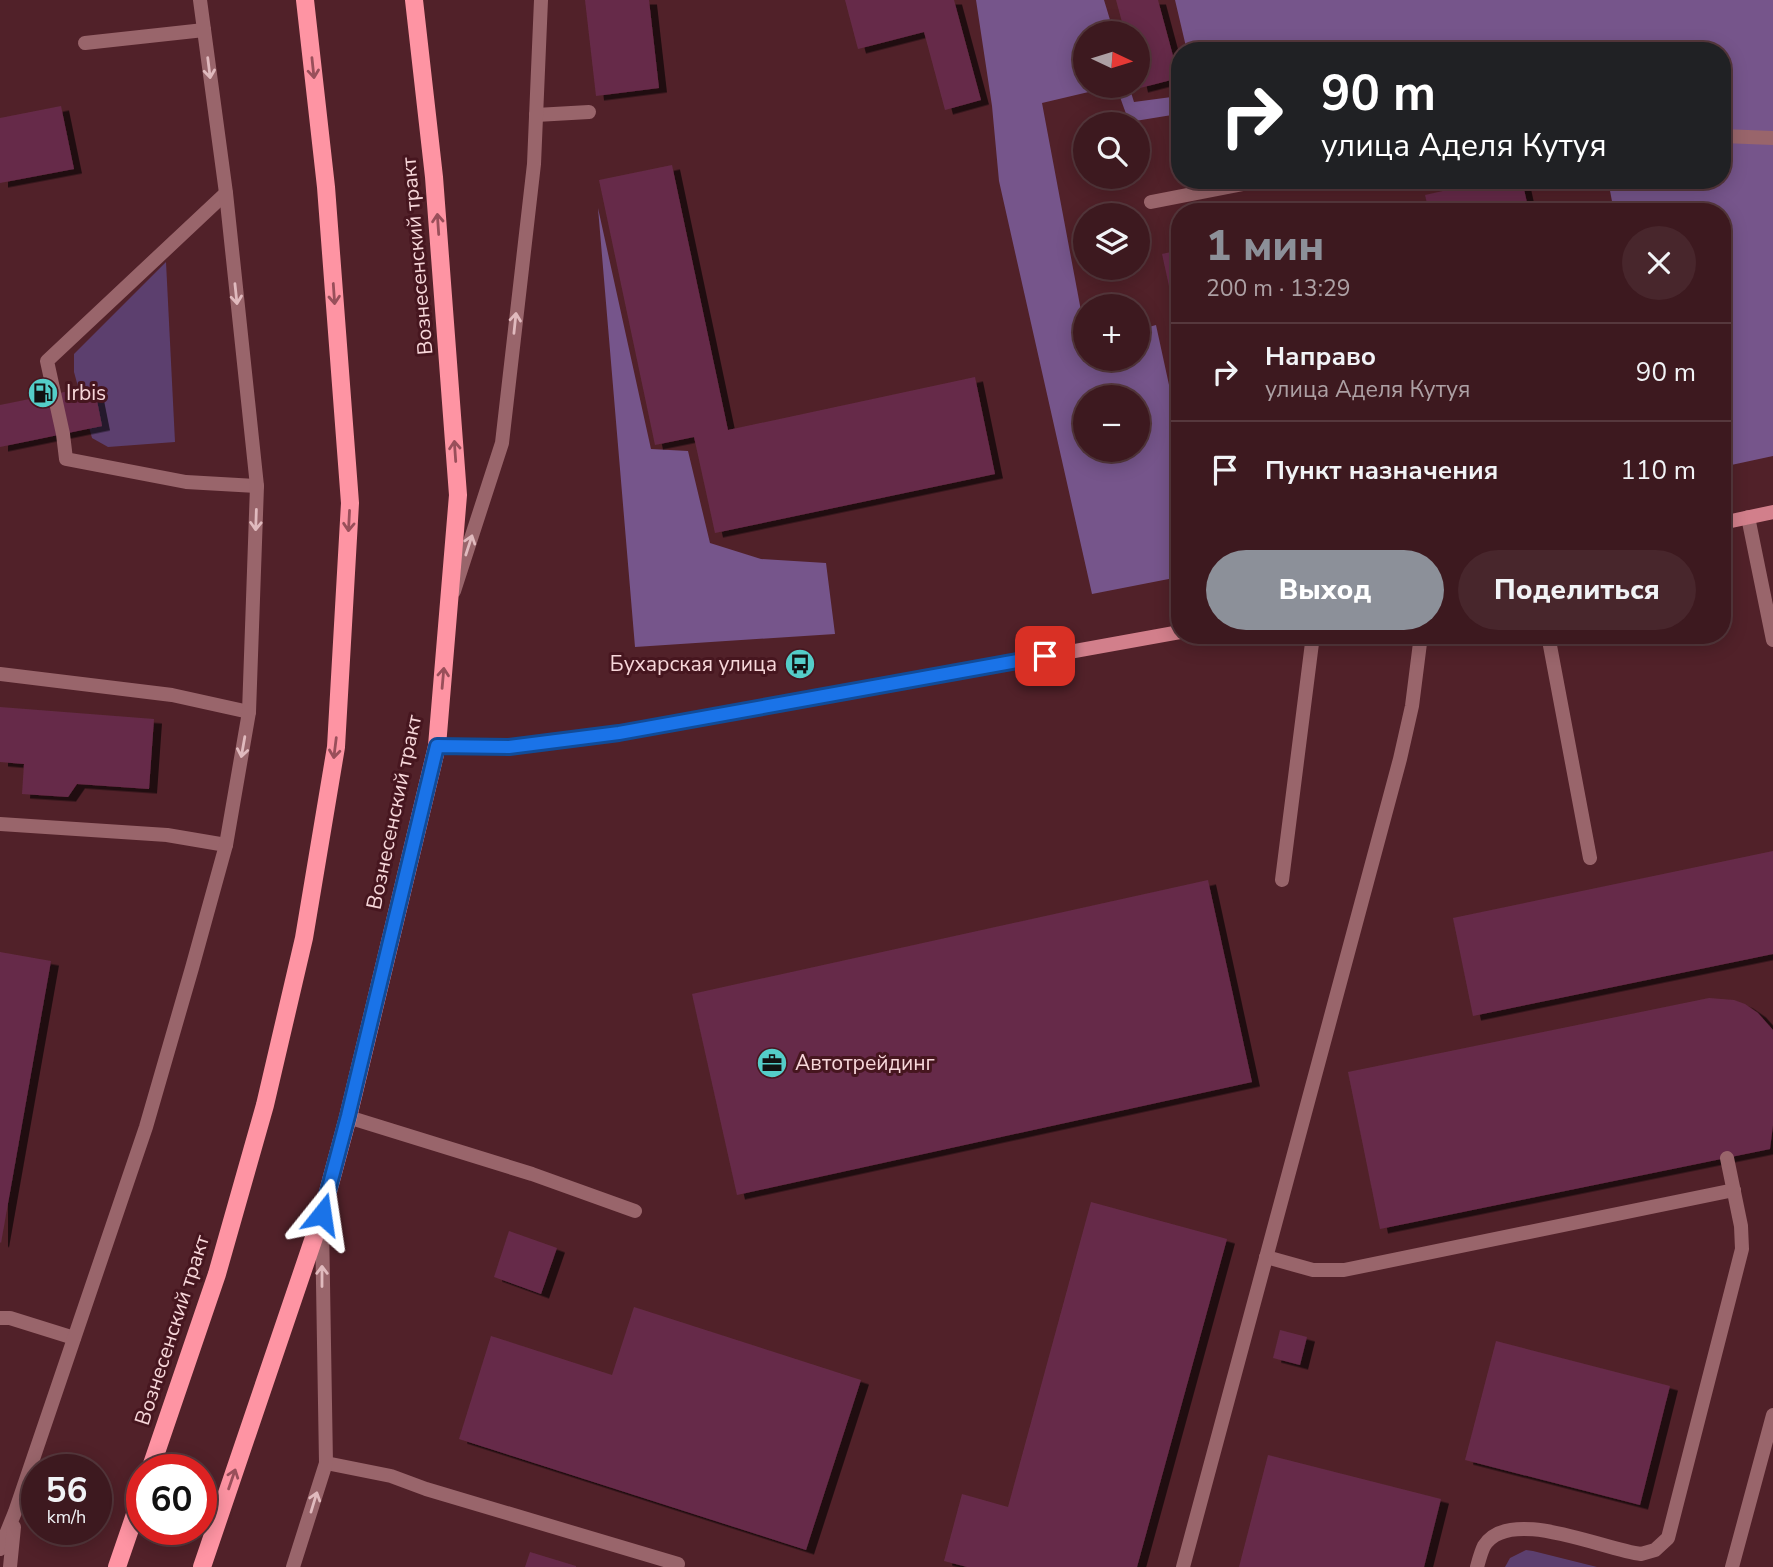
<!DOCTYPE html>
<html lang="ru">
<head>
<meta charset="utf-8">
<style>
  :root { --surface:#3d191f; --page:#48262c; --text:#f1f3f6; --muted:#ada0a4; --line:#56383d; --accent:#8c9099 }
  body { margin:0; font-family:"Nunito Sans",sans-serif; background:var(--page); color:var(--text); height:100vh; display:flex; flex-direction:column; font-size:26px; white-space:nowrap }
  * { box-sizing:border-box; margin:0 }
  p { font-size:23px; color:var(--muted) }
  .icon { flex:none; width:38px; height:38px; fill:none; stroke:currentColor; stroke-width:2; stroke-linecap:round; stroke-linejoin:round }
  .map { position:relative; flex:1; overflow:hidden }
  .panel { position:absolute; left:1171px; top:203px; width:560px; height:441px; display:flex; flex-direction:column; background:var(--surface); border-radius:28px; box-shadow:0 4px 18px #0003,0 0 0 2px var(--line) }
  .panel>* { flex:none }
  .hud { position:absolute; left:1171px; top:42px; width:560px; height:147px; border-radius:28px; box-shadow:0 4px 18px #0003,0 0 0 2px var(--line); background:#202124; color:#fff; overflow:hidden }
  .needle { width:46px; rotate:94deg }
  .tools { position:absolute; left:1073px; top:21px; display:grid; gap:14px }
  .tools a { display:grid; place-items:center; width:77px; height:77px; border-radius:50%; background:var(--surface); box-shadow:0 4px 18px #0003,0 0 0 2px var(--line); font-size:35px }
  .speed { position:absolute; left:21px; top:1454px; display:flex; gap:14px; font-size:35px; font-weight:700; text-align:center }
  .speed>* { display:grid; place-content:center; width:91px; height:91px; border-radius:50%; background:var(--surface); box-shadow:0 4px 18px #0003,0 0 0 2px var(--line); line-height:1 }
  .speed small { font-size:18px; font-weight:400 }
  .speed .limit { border:10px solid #d22; background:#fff; color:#111 }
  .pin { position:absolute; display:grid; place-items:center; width:60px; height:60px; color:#fff; margin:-30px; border-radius:14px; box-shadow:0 4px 10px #0006 }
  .me { position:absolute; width:77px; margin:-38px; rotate:15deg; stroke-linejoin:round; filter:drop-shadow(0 0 5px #0008) }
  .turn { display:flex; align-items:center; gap:24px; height:147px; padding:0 35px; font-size:32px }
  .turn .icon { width:91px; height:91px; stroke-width:2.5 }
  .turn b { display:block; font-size:49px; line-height:60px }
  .round { display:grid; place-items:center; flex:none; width:74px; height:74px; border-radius:37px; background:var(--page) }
  .overview { display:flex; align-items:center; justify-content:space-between; height:119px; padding:0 35px }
  h1 { font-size:42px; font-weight:800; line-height:52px; color:var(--accent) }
  .action { display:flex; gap:14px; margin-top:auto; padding:14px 35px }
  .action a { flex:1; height:80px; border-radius:42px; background:var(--accent); color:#fff; font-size:28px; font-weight:800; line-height:80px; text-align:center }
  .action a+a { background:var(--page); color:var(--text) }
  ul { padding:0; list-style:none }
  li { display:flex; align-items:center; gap:21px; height:98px; padding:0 35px; border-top:2px solid var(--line) }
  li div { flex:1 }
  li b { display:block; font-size:26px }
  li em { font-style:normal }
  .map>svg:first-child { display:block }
</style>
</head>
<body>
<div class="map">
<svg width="1773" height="1567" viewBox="0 0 1773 1567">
  <defs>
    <filter id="shadow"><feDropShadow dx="8" dy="4.5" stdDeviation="0" flood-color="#0009"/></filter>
  </defs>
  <rect width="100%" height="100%" fill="#512129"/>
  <g fill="#5c3f6e">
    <polygon points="166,262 175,442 108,447 92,438 74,372 74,354"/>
    <polygon points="1526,1550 1533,1551 1597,1567 1505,1567 1510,1558"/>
  </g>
  <g fill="#76558b" fill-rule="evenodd">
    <path d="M976,0H1104L1114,33H1085V86H1114L1042,103L1085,332V359H1138V330L1156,325L1179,431V577L1092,594L999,181L992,106ZM1085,397H1138V450H1085Z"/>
    <polygon points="1175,0 1773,0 1773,456 1722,467 1722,212 1614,212 1608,180 1722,180 1722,51 1187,51"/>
    <polygon points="1116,86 1129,86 1134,102 1179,96 1179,119 1178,114 1129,122"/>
    <polygon points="598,208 651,449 688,451 710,543 761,559 826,563 835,634 635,647"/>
  </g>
  <g fill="#662b48" filter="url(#shadow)">
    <polygon points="585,0 649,0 659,88 596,96"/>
    <polygon points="845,0 954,0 981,100 945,110 924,32 858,49"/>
    <polygon points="1116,0 1158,0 1179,78 1140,88 1138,79 1138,33 1125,33"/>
    <polygon points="61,106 74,169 0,183 0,118"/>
    <polygon points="672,165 728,430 975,377 995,474 715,533 694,437 655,445 599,180"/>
    <polygon points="1492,180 1522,180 1529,212 1429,212 1425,195"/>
    <polygon points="1180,250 1180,327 1178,327 1162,254"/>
    <polygon points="94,386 102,426 0,447 0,405"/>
    <polygon points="0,707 154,719 149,789 77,784 68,797 22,794 24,764 0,762"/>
    <polygon points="1773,851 1773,954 1473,1016 1453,918"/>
    <polygon points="1208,880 1252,1082 737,1195 692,994"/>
    <polygon points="0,952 51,961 1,1243 0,1242"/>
    <polygon points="1709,998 1734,1000 1745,1004 1758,1013 1773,1030 1773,1125 1770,1149 1380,1229 1348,1072"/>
    <polygon points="1091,1202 1227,1239 1137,1567 967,1567 944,1561 962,1494 1008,1507"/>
    <polygon points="509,1231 557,1248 541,1294 494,1277"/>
    <polygon points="634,1307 861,1380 806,1550 459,1439 491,1336 612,1375"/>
    <polygon points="1280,1330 1307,1337 1300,1365 1273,1358"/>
    <polygon points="1496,1341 1670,1386 1640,1505 1465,1460"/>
    <polygon points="1268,1455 1441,1499 1424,1567 1239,1567"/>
    <polygon points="530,1552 576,1566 576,1567 525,1567"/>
  </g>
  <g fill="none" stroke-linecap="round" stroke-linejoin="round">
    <g stroke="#99656b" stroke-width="14">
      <polyline points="85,43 204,30"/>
      <polyline points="536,115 589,112"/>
      <polyline points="1722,136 1773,138"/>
      <polyline points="226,193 47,361 63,434 66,459 186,482 257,486"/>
      <polyline points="1151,202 1264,180"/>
      <polyline points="1748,517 1773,640"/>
      <polyline points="454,591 502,443 534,164 541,0"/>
      <polyline points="1548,635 1590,858"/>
      <polyline points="0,674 172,695 249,712"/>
      <polyline points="0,824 167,835 226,845"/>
      <polyline points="1282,880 1313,635"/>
      <polyline points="348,1117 532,1174 635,1211"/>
      <polyline points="1266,1257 1313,1270 1344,1270 1734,1190"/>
      <polyline points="0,1318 10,1318 74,1338"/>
      <polyline points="326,1463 391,1476 426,1489 678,1564"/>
      <polyline points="1183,1567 1400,759 1412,706 1421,635"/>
      <path d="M1477,1567C1479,1560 1481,1552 1484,1546C1509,1505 1604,1550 1641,1554L1655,1550L1668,1538L1742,1249L1741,1226L1727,1158"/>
      <polyline points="1732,1567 1773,1415"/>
    </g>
    <g stroke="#99656b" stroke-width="14">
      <polyline points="0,1549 15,1512 146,1127 192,968 226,845 249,712 257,486 226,193 200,0"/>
      <polyline points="10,1567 14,1527"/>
      <polyline points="293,1567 326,1463 322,1223"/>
    </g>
    <g stroke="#d27f8b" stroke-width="14">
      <polyline points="1722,523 1773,512"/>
      <polyline points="437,746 509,747 619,733 1180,632"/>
    </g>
    <g stroke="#fe94a3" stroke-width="18">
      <polyline points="150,1470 217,1274 265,1105 304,938 336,747 350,503 326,187 305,0"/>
      <polyline points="117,1567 142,1494"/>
      <polyline points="202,1567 322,1214 348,1117 437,746 458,495 434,177 414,0"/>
    </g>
  </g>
  <defs><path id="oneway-shaft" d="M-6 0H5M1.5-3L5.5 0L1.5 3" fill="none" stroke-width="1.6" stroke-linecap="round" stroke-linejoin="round" transform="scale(1.75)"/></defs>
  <g stroke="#e0babe">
    <use href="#oneway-shaft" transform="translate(209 68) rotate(83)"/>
    <use href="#oneway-shaft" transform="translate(236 294) rotate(84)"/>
    <use href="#oneway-shaft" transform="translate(515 323) rotate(-84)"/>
    <use href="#oneway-shaft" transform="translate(256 520) rotate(92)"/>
    <use href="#oneway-shaft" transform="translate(469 545) rotate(-72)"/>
    <use href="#oneway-shaft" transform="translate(243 747) rotate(100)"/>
    <use href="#oneway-shaft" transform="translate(322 1276) rotate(-90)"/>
    <use href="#oneway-shaft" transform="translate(314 1502) rotate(-73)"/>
  </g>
  <g stroke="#994f5a">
    <use href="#oneway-shaft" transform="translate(313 68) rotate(84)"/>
    <use href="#oneway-shaft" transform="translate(438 224) rotate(-94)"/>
    <use href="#oneway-shaft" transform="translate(334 294) rotate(86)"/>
    <use href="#oneway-shaft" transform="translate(455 451) rotate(-94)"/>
    <use href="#oneway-shaft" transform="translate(349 521) rotate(93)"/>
    <use href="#oneway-shaft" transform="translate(443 678) rotate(-85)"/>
    <use href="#oneway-shaft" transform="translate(335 748) rotate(97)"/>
    <use href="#oneway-shaft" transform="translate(232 1479) rotate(-71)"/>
  </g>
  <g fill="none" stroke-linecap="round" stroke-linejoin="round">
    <g stroke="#114b97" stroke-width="18">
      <polyline id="route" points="322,1214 348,1116 437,746 509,747 619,733 1045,656"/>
    </g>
    <use href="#route" stroke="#1a73e8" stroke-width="12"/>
  </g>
  <defs>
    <g id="fuel-disc" transform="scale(1.575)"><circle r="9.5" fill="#54cdc8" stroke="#46161f"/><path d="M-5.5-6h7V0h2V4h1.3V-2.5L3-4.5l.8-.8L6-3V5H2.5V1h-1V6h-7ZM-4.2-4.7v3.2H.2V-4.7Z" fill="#111"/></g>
    <g id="bus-disc" transform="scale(1.575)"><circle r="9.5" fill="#54cdc8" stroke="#46161f"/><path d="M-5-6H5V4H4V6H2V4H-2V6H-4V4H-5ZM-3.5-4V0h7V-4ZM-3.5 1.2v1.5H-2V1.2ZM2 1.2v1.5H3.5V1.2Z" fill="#111"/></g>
    <g id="office-disc" transform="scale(1.575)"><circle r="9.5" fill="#54cdc8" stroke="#46161f"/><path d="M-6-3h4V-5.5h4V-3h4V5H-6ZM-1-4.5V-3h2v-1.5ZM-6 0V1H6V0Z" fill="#111"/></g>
  </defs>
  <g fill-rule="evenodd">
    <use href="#fuel-disc" x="43" y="393"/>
    <use href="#bus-disc" x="800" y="664"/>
    <use href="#office-disc" x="772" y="1063"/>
  </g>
  <g text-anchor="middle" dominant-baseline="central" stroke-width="6" stroke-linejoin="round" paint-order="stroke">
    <g font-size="21" fill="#f7d7da" stroke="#46161f">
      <text transform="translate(417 256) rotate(-95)">Вознесенский тракт</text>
      <text transform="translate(394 812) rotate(-78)">Вознесенский тракт</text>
      <text transform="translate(172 1330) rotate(-72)">Вознесенский тракт</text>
    </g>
    <g font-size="21" fill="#f7d7da" stroke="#46161f" text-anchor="start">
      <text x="66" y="393">Irbis</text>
      <text x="777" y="664" text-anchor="end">Бухарская улица</text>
      <text x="795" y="1063">Автотрейдинг</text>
    </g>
  </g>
</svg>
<div class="tools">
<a><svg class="needle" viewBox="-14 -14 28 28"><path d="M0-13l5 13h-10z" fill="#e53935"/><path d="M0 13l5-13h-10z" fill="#ada0a4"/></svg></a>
<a><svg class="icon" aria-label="search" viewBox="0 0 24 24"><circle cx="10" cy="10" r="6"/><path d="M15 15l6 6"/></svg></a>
<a><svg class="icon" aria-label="layers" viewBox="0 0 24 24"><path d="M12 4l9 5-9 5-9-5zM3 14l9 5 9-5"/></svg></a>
<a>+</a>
<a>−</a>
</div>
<div class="speed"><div>56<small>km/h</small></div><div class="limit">60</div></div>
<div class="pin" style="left:1045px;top:656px;background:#d93025"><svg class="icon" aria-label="arrive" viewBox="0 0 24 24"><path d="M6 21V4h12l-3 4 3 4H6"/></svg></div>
<svg class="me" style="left:322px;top:1214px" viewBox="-20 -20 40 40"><path d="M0-17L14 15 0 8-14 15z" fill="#1a73e8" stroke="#fff" stroke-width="4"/></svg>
<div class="hud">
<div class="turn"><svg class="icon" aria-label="right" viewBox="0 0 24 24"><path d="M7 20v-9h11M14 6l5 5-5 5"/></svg><div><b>90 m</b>улица Аделя Кутуя</div></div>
</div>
<section class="panel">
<div class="overview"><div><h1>1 мин</h1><p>200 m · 13:29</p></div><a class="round"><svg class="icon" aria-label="close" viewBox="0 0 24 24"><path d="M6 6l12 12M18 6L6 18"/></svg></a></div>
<ul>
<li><svg class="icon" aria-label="right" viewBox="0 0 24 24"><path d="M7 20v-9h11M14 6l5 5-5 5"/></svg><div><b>Направо</b><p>улица Аделя Кутуя</p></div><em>90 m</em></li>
<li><svg class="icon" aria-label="arrive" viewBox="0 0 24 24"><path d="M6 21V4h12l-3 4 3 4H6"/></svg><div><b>Пункт назначения</b></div><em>110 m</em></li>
</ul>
<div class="action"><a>Выход</a><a>Поделиться</a></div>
</section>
</div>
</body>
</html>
